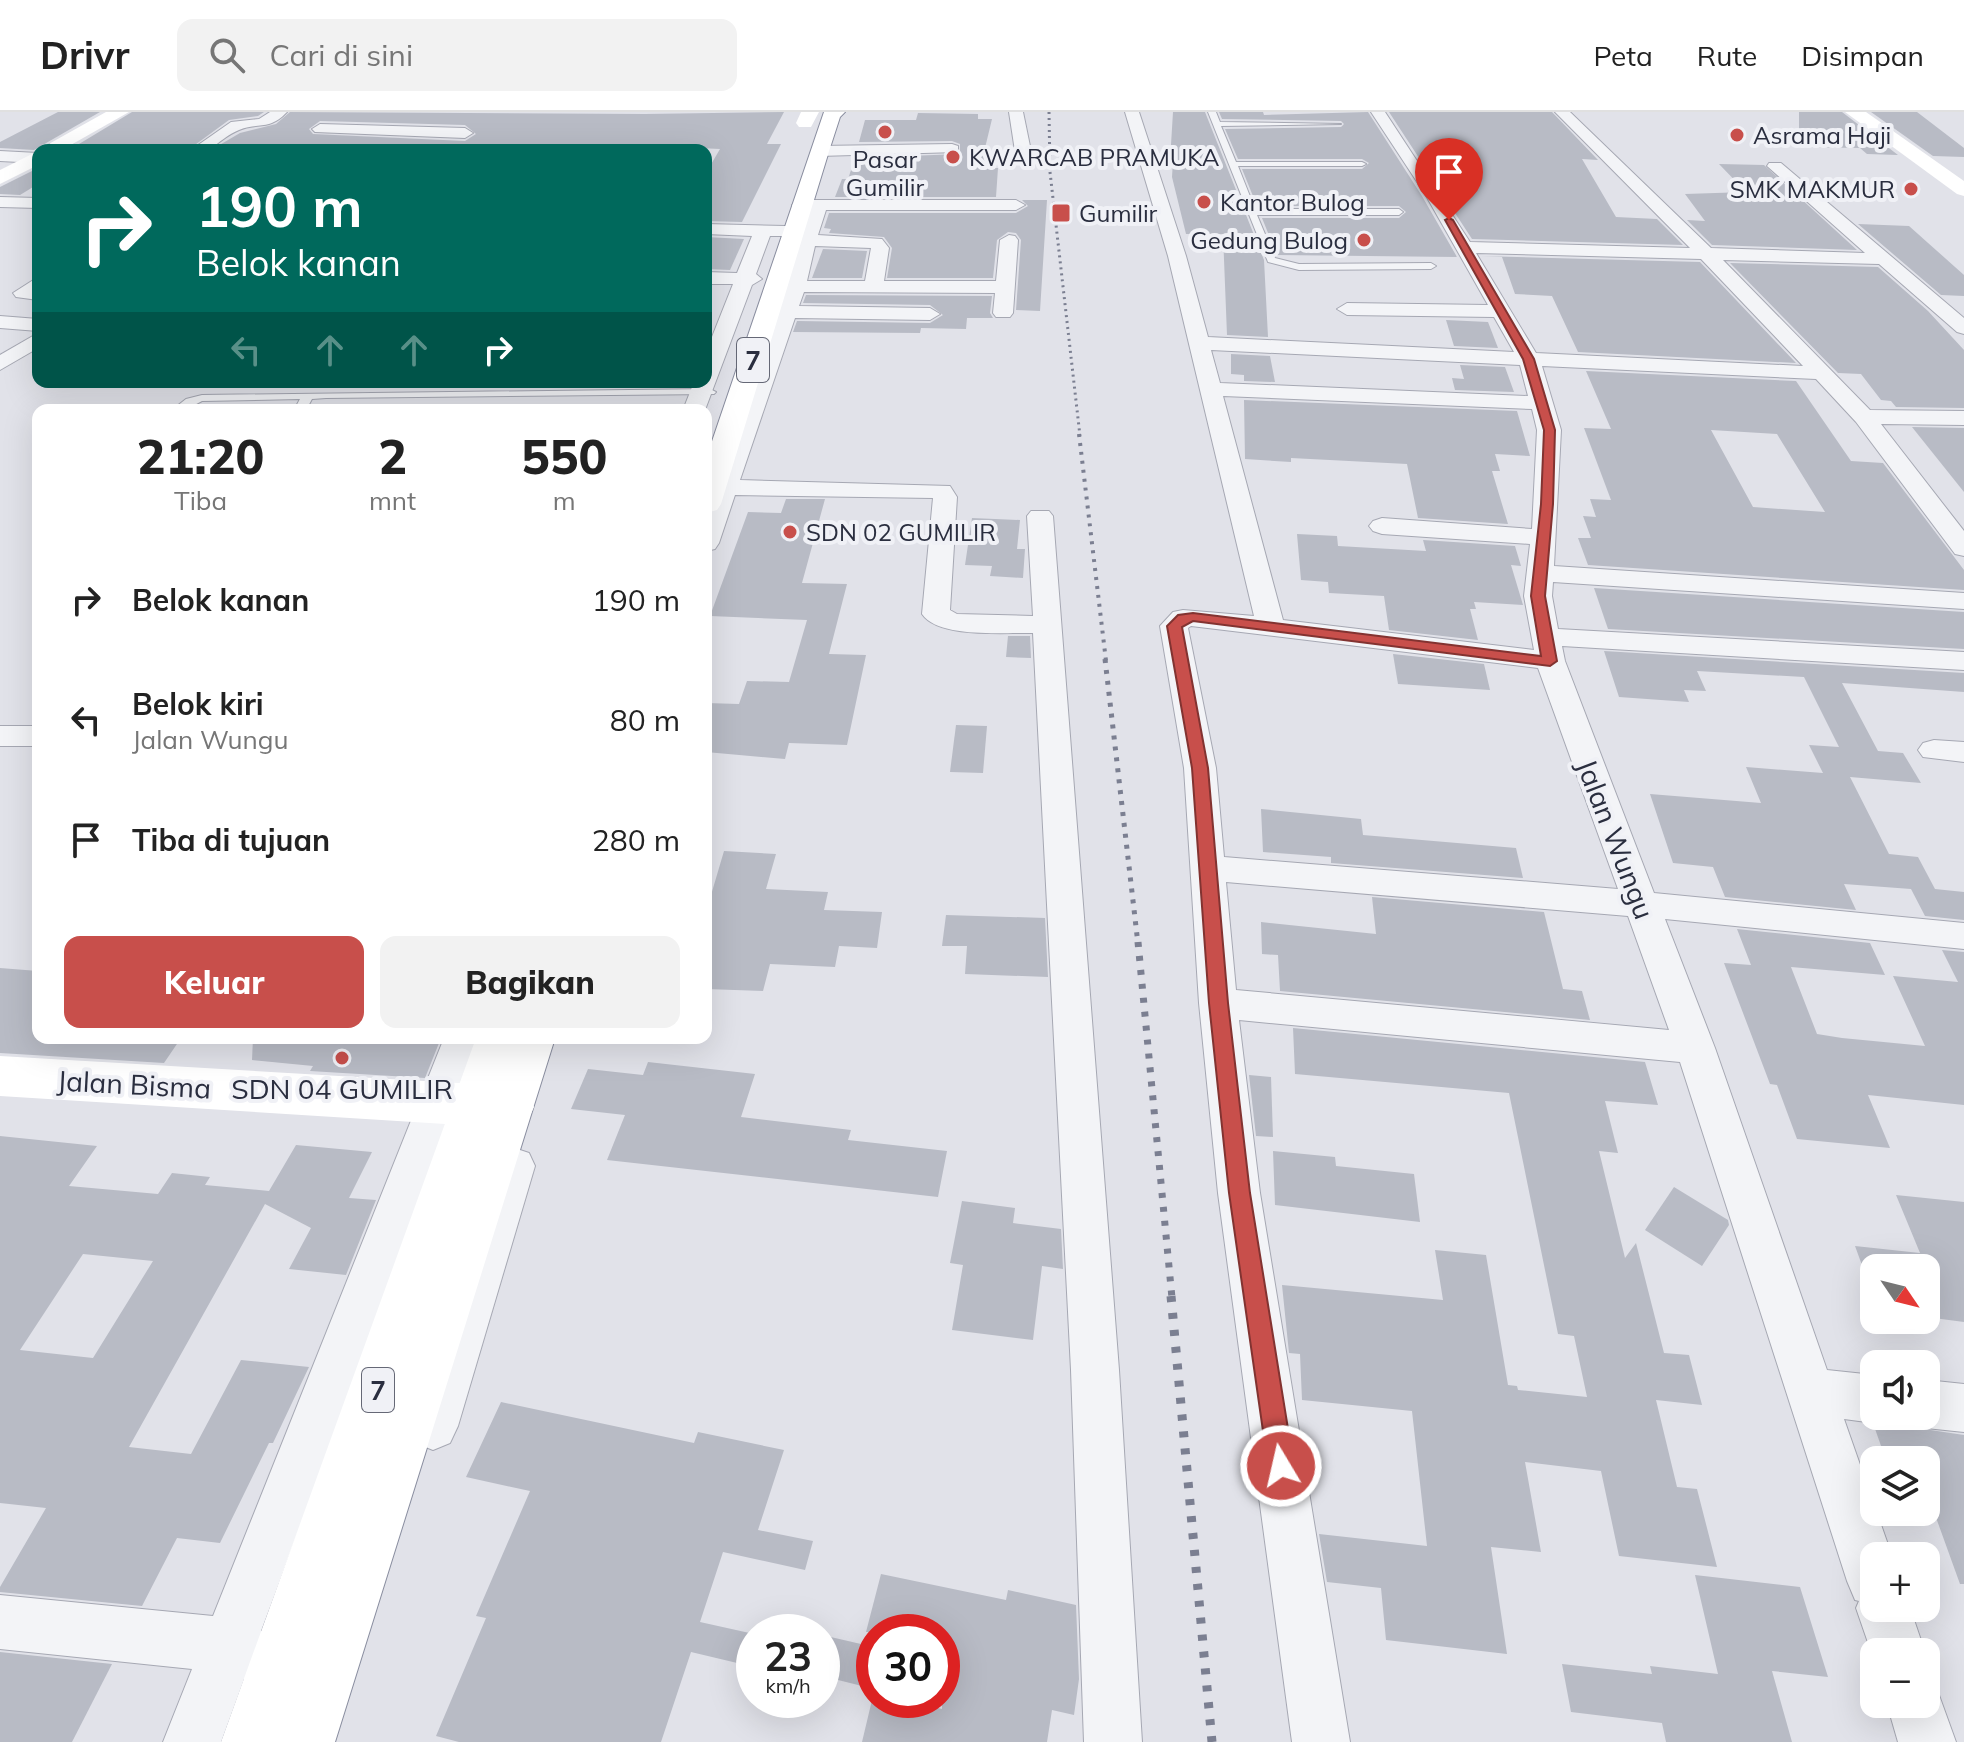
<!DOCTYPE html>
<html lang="id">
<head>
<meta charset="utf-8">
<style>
  :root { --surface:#fff; --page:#f2f2f2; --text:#222; --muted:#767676; --line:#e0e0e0; --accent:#c84f4b }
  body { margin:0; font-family:Mulish,sans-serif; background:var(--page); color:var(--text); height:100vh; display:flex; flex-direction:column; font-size:30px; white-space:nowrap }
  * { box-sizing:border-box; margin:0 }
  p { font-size:26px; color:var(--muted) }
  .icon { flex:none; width:44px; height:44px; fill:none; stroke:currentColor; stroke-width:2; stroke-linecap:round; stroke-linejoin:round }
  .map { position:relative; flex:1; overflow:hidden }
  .side { position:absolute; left:32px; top:292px; width:680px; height:640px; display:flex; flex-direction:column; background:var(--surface); border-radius:16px; box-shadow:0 8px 32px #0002 }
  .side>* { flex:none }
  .hud { position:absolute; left:32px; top:32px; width:680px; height:244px; border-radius:16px; box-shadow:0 8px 32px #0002; background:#00695c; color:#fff; overflow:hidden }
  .needle { width:52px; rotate:125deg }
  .fabs { position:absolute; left:1860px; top:1142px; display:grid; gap:16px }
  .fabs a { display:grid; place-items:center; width:80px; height:80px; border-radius:16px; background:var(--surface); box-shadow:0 8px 32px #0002; font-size:40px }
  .speed { position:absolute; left:736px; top:1502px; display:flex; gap:16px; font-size:40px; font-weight:700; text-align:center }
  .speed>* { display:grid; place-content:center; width:104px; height:104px; border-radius:50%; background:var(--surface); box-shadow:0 8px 32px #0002; line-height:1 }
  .speed small { font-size:20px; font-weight:400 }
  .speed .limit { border:12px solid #d22; background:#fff; color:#111 }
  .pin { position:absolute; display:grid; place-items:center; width:68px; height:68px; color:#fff; margin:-82px -34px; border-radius:50% 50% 50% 0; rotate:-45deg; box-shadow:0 0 8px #0007 }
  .pin .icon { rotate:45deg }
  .me { position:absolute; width:88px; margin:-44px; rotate:351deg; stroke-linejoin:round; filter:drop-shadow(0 0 6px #0008) }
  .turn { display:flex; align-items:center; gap:28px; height:168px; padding:0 32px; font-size:36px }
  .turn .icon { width:104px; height:104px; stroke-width:2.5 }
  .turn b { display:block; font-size:56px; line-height:68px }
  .lanes { display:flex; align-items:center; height:76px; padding:0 32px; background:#0003; justify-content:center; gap:40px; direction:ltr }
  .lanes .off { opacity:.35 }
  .eta { display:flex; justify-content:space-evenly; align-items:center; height:136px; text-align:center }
  .eta b { font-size:48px; font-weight:800; line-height:56px }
  .button { display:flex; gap:16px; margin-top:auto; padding:16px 32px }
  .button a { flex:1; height:92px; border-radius:16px; background:var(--accent); color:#fff; font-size:32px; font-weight:800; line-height:92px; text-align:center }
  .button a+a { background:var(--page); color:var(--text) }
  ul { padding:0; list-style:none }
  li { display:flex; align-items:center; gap:24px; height:120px; padding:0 32px }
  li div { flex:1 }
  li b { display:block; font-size:30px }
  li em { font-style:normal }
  header { display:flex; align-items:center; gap:48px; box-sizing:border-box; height:112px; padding:0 40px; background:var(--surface); border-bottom:2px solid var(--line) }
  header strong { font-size:38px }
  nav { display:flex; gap:44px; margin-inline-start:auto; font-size:28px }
  .search { width:560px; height:72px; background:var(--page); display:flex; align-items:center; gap:20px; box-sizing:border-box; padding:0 28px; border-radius:16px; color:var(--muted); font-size:30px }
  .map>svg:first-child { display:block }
</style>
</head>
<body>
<header>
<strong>Drivr</strong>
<div class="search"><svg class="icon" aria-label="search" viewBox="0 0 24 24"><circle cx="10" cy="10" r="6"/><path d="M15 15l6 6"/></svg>Cari di sini</div>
<nav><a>Peta</a><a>Rute</a><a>Disimpan</a></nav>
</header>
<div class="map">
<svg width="1964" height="1630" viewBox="0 0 1964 1630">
  <rect width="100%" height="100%" fill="#e1e2e9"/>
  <g fill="#b8bbc5" fill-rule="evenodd">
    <polygon points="58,0 100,0 34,38 0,36 0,30"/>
    <polygon points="132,0 264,0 258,4 229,8 188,38 87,38 79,32"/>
    <path d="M290,0L645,2L784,0L767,32H781L742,110L706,109V61L720,37L657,34L652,38L595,35L592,38H211L240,21L276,12ZM320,9L465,13L476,22L465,29L313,22L309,17Z"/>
    <polygon points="1173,0 1205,0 1264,148 1268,225 1227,223 1223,122 1186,122 1172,65 1173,49 1170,49"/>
    <polygon points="1219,0 1263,0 1264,3 1368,0 1422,84 1457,145 1277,143 1262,106 1399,106 1406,100 1399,94 1257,94 1242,57 1362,57 1369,51 1362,47 1238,47 1225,17 1341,15 1344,12 1341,9 1222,7"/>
    <polygon points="1389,0 1552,0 1598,48 1582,47 1616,105 1657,107 1683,133 1472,127"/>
    <polygon points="1799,0 1842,0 1898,43 1867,42 1860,36 1799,35"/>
    <polygon points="1871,0 1917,0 1964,36 1964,45 1933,44"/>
    <polygon points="918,1 978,2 978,7 992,7 985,36 989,36 985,56 998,56 996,85 835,85 842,67 848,67 855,46 960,42 960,32 952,29 859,30 865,8 916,8"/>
    <polygon points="1719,52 1764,53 1857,138 1712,133 1687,108 1705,109 1685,82 1746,80"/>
    <polygon points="38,56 38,72 20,83 0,82 0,75"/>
    <polygon points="1022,88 1047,88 1040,199 1016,198 1021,128 1016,121 1008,120 997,128 993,166 887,166 892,136 884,125 829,121 831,117 824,116 829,101 1016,101 1028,94"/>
    <polygon points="1858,112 1909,114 1964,163 1964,184 1941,183"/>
    <polygon points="706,125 744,127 730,158 706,157"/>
    <polygon points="823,137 867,139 862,166 812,166"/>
    <polygon points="1481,144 1700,150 1796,251 1578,240 1552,184 1515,182 1502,145"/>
    <polygon points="1730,151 1878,155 1928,199 1964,238 1964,296 1896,295 1891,289 1881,288 1861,262 1838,261"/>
    <polygon points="806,183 992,184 990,201 993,206 967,206 966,217 921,216 920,221 793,220 797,209 930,211 943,203 930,193 803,191"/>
    <polygon points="1446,208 1488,210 1498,236 1454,234"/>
    <polygon points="1231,242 1270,244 1275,270 1244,269 1244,263 1231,262"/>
    <polygon points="1460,253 1505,255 1514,280 1455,278 1452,266 1464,267"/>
    <path d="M1586,259L1796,269L1851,349L1883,351L1964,458V478L1588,453L1578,426H1591L1583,404L1596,405L1590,387L1611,388L1584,316L1611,317ZM1711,318L1777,322L1825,400L1753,395Z"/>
    <polygon points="1244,288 1517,299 1530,344 1495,342 1500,359 1492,359 1508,412 1418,406 1407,352 1291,346 1291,350 1245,347"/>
    <polygon points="1912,315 1964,316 1964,380"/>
    <polygon points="786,387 825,387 802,471 847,472 829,542 866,543 847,633 789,631 785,647 706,640 706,591 739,592 747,569 789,570 807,508 710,504 748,400 781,401"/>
    <polygon points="972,406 1020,408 1017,437 1025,437 1023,466 990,464 992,454 965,453"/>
    <polygon points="1297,422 1337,424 1338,434 1426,439 1423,428 1515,434 1521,454 1511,453 1523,493 1474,490 1476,497 1470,497 1478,528 1389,518 1384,484 1329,481 1328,470 1301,468"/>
    <polygon points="1594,476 1964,500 1964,537 1608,517"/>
    <polygon points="1008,524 1030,524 1031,546 1006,545"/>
    <polygon points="1604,539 1964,561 1964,580 1842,571 1878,639 1903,641 1921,671 1850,665 1889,742 1918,745 1935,777 1964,780 1964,808 1925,804 1911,777 1844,772 1856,798 1725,785 1713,755 1673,751 1650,682 1761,691 1746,655 1823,661 1809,633 1839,635 1804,565 1697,559 1706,579 1684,578 1689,590 1619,585"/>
    <polygon points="1393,542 1484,552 1490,578 1398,572"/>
    <polygon points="956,613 987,614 983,661 950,660"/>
    <polygon points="1261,697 1361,707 1363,723 1516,736 1523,766 1331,751 1331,745 1263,740"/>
    <polygon points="724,739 776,742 766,777 828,780 824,798 882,800 877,836 839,834 835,855 770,852 763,879 706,877 706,800"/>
    <polygon points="1372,785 1544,800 1563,877 1582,879 1590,908 1280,879 1278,843 1262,842 1261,810 1376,822"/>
    <polygon points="946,803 1045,806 1048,865 965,862 967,834 942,834"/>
    <polygon points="1737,817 1870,831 1885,863 1791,855 1817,922 1842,926 1925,934 1893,864 1958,870 1942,838 1964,840 1964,993 1868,983 1890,1036 1797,1027 1777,973 1770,972 1724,851 1751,853"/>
    <polygon points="0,856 38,859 38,926 181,926 164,951 0,941"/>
    <polygon points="1293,916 1645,950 1658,993 1605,989 1618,1041 1599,1039 1625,1146 1636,1131 1664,1241 1689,1243 1702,1293 1656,1288 1677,1375 1697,1377 1717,1455 1619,1444 1601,1359 1525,1350 1541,1440 1491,1435 1507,1542 1386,1528 1381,1476 1327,1470 1319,1422 1427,1434 1412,1299 1302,1288 1300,1242 1289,1241 1282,1173 1443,1188 1435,1138 1486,1143 1508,1273 1517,1274 1518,1278 1587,1285 1574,1224 1558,1222 1509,981 1295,962"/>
    <polygon points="253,926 441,926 425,966 310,959 313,954 252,948"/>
    <polygon points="648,950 755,962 741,1005 851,1018 848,1028 947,1039 938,1085 607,1048 625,1003 571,997 588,957 643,963"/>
    <polygon points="1249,963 1271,965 1273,1025 1256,1024"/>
    <path d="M0,1024L97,1034L69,1074L158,1082L172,1061L210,1065L205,1073L269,1079L296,1033L372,1040L349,1086L376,1088L346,1163L289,1157L311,1116L265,1092L129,1335L191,1342L241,1248L309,1255L273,1331H269L220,1431L177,1426L142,1494L0,1480V1475L46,1396L0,1391ZM83,1142L153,1149L93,1246L20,1238Z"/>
    <polygon points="1273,1039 1335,1045 1336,1054 1414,1062 1420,1110 1275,1093"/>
    <polygon points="1674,1075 1728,1108 1729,1113 1702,1154 1645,1118"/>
    <polygon points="1896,1083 1964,1090 1964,1210 1926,1205 1926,1156 1874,1156 1874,1186 1855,1134 1920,1141"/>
    <polygon points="962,1089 1015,1096 1013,1111 1061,1117 1063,1157 1042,1154 1033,1228 952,1218 963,1153 950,1151"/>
    <polygon points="501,1290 694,1331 698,1320 784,1338 758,1418 813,1429 805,1458 723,1440 700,1510 754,1522 754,1555 691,1540 661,1630 459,1630 436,1624 486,1506 476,1504 530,1379 466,1365"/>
    <polygon points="1883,1311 1964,1323 1964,1472 1960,1472 1934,1400 1926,1399 1926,1348 1886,1348 1874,1314"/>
    <polygon points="881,1462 1006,1488 1008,1478 1076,1493 1079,1567 1074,1603 1052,1598 1047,1630 862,1630 872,1588 906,1588 942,1597 942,1520 866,1520"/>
    <polygon points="1695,1463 1800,1475 1828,1565 1772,1559 1792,1630 1666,1630 1662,1611 1571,1600 1562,1552 1652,1562 1650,1554 1718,1562"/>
    <polygon points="822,1523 874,1535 874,1577 822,1564"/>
    <polygon points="0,1540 112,1552 72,1630 0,1630"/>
  </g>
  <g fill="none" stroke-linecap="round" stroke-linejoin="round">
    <g stroke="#a6a8b3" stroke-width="2">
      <g id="lane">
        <polygon points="1208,0 1216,0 1220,10 1341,12 1221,14 1236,50 1362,50 1366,52 1362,54 1238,54 1255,97 1399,97 1403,100 1399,103 1257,103 1275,146 1299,152 1431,151 1436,154 1431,157 1299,158 1268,150"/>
        <polygon points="710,277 716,280 714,282 326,286 312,287 306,298 294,298 300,287 202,289 185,298 172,298 186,287 202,283"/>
      </g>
    </g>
    <g stroke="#a6a8b3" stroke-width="2">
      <g id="street">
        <path d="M270,0H287C269,19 258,10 239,18C217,27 220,38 191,38L231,10L259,7Z"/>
        <polygon points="1009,0 1023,0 1031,39 1029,42 1023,44 1015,39"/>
        <path d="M1125,0H1139L1186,144L1208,225L1514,240L1494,205L1347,203L1337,197L1347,191L1488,193L1425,82L1371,0H1385L1470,130L1690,136L1555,0H1570L1711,136L1865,141L1767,54L1769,51H1781L1964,206V222L1957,220L1879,152L1723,148L1870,298L1964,299V313L1881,312L1964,419V444L1955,442L1856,310L1816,267L1542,254L1561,318L1554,454L1964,481V497L1553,470L1552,484L1558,517L1964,540V558L1562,534L1565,549L1654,781L1964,811V837L1665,807L1715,936L1827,1258L1874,1263V1304H1891L1874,1311L1844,1307L1892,1444H1874V1496H1910L1925,1540H1874V1548L1856,1496L1859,1489L1855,1488L1847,1469L1680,950L1239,908L1260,1081L1350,1630H1292L1218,1081L1199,891L1184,656L1160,514L1173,500L1183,498L1254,504L1168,144ZM1476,141L1701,147L1803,254L1536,241ZM1211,238L1520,253L1528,284L1220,271ZM1223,284L1532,297L1537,318L1532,417L1382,406L1373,409L1369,414L1373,419L1382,422L1530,432L1524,484L1534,538L1283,508ZM1191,514L1538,556L1618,777L1224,745L1216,656L1188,516ZM1226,770L1628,804L1669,918L1236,878Z"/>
        <polygon points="320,12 465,16 473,21 465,26 315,20 312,17"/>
        <polygon points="50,32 76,33 84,38 43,38"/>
        <polygon points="952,32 958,34 958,40 819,44 811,39 819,34"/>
        <polygon points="0,39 38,41 38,51 0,49"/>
        <polygon points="0,85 38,86 38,96 0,95"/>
        <path d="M801,88H1016L1025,93L1016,98H826L818,123L882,127L889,136L884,169H996L1000,128L1009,123L1015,124L1018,128L1013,201L1010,205H996L993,201L995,181L804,180L799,194L930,196L940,202L930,208L795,206L740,368L950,374L957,385L950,498L957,502L1033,504L1027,404L1031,399H1049L1053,404L1119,1258L1142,1630H1084L1071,1258L1033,521C1005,520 939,527 922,502L933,386L735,383L719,431L715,437L706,439V395L711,382L706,381V369L716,368L775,206L761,204L758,200L761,196L779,194L784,180L770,178L767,174L770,170L788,168L797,133L786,131L785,124H770L756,162L762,167L752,173L705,298H683L694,270H706V240L733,172H706V160L737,161L752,124L706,122V112L785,114L791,115L792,122H800L809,98L795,97L792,93ZM815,134L871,136L865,169H807Z"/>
        <polygon points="38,165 38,188 16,185 13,181"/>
        <polygon points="0,204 38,207 38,219 0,216"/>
        <polygon points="38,221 38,236 0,258 0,243"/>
        <rect x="0" y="614" width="38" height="20"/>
        <polygon points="1934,628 1964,630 1964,650 1923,645 1918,638 1923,631"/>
        <polygon points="444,926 482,926 261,1519 270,1524 279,1543 270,1562 251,1571 244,1567 221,1630 163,1630 192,1557 0,1537 0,1483 213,1504"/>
        <polygon points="514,1036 529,1041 535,1054 458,1314 450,1331 433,1338 416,1331 408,1314 493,1054 499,1041"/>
        <polygon points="1926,1268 1964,1272 1964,1320 1926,1316 1909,1309 1907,1304 1926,1304"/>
        <polygon points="1926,1568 1935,1572 1956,1630 1898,1630 1887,1592 1926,1592"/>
      </g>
    </g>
    <g stroke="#898d9f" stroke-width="2">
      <g id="highway">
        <polygon points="824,0 845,0 840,5 829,39 721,392 717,398 706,401 706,347"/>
        <polygon points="476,926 555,926 335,1630 221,1630"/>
      </g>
    </g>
    <use href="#lane" fill="#f3f4f7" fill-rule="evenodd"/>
    <use href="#street" fill="#f3f4f7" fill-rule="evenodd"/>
    <g fill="#fff" fill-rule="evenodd">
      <polygon points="106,0 129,0 62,38 38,38"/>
      <polygon points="801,0 819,0 811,15 799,15 796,11"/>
      <polygon points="1845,0 1866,0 1964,69 1964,84 1957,82"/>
      <polygon points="38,39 38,53 0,72 0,58"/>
      <polygon points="0,944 509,974 527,980 534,995 527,1010 509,1016 0,984"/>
    </g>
    <use href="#highway" fill="#fff" fill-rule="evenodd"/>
    <polyline stroke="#7b7f91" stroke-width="3" stroke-dasharray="2 4" stroke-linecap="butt" points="1049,0 1050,60 1080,324"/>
    <polyline stroke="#7b7f91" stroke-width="4" stroke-dasharray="3 6" stroke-linecap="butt" points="1079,322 1106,549"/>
    <polyline stroke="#7b7f91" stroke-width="5" stroke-dasharray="4 7" stroke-linecap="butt" points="1105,547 1138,832"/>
    <polyline stroke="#7b7f91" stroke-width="7" stroke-dasharray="5 9" stroke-linecap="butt" points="1138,830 1172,1186"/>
    <polyline stroke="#7b7f91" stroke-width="9" stroke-dasharray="6 11" stroke-linecap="butt" points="1171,1184 1212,1630"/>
  </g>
  <polygon fill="#c84f4b" stroke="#823331" stroke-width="2" points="1449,106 1453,108 1534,247 1555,318 1553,392 1545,484 1557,549 1550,554 1193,509 1182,515 1208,656 1228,891 1250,1081 1294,1354 1290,1363 1281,1367 1272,1363 1268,1354 1229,1081 1209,891 1192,656 1167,514 1178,503 1193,501 1541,544 1531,484 1541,392 1544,318 1523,247 1445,108"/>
  <g fill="#c84f4b" stroke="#f0f1f6" stroke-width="3">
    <circle cx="885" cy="20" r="8"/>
    <circle cx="1737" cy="23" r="8"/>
    <circle cx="953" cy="45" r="8"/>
    <circle cx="1911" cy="77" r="8"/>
    <circle cx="1204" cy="90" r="8"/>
    <rect x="1051" y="91" width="20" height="20" rx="4"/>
    <circle cx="1364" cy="128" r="8"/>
    <circle cx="790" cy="420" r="8"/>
    <circle cx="342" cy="946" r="8"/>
  </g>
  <g text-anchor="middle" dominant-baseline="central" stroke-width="8" stroke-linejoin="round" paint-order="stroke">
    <g font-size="24" fill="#2a2e3f" stroke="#f0f1f6" text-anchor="start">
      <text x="1753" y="23">Asrama Haji</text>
      <text x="969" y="45">KWARCAB PRAMUKA</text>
      <text x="885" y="47" text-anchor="middle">Pasar<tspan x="885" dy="28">Gumilir</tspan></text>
      <text x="1895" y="77" text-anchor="end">SMK MAKMUR</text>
      <text x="1220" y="90">Kantor Bulog</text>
      <text x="1079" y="101">Gumilir</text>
      <text x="1348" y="128" text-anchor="end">Gedung Bulog</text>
      <text x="806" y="420">SDN 02 GUMILIR</text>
    </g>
    <g fill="#f0f1f6" stroke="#656876" stroke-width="2">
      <rect x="737" y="226" width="32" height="44" rx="6"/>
      <rect x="362" y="1256" width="32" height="44" rx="6"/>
    </g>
    <g font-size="26" font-weight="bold" fill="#2a2e3f">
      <text x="753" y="248">7</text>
      <text x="378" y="1278">7</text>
    </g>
    <g font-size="28" fill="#2a2e3f" stroke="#f0f1f6">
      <text transform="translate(1616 727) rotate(69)">Jalan Wungu</text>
      <text transform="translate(134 972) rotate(3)">Jalan Bisma</text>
    </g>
    <g font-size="28" fill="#2a2e3f" stroke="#f0f1f6">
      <text x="342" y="976">SDN 04 GUMILIR</text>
    </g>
  </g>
</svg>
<div class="fabs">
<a><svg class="needle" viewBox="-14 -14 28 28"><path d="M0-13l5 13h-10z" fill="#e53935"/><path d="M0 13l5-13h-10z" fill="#767676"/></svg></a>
<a><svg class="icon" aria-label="sound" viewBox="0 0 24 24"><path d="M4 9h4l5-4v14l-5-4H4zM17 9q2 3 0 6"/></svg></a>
<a><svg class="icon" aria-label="layers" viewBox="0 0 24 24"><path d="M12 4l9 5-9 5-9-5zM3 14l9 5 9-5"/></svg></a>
<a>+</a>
<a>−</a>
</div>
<div class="speed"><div>23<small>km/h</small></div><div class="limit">30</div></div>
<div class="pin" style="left:1449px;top:108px;background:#d93025"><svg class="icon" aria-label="arrive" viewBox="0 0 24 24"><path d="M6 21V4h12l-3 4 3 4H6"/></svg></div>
<svg class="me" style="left:1281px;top:1354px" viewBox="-20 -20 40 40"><circle r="17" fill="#c84f4b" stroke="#fff" stroke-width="3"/><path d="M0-11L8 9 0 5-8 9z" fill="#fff"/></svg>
<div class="hud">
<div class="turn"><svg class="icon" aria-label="right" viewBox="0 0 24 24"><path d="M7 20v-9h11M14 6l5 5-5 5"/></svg><div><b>190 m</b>Belok kanan</div></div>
<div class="lanes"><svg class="icon off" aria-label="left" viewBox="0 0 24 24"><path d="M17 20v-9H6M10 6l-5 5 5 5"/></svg><svg class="icon off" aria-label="ahead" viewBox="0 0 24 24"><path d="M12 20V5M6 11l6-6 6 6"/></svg><svg class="icon off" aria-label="ahead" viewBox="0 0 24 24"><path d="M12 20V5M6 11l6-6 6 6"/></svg><svg class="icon" aria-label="right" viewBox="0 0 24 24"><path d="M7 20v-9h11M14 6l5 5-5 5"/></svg></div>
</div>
<section class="side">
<div class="eta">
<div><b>21:20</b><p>Tiba</p></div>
<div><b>2</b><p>mnt</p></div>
<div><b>550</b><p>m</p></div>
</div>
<ul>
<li><svg class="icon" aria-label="right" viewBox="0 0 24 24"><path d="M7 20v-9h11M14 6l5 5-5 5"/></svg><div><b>Belok kanan</b></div><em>190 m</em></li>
<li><svg class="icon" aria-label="left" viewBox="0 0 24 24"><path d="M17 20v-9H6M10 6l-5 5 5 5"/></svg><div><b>Belok kiri</b><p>Jalan Wungu</p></div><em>80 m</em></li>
<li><svg class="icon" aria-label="arrive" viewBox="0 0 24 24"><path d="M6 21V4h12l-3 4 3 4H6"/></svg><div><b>Tiba di tujuan</b></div><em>280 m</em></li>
</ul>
<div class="button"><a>Keluar</a><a>Bagikan</a></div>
</section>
</div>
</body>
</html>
